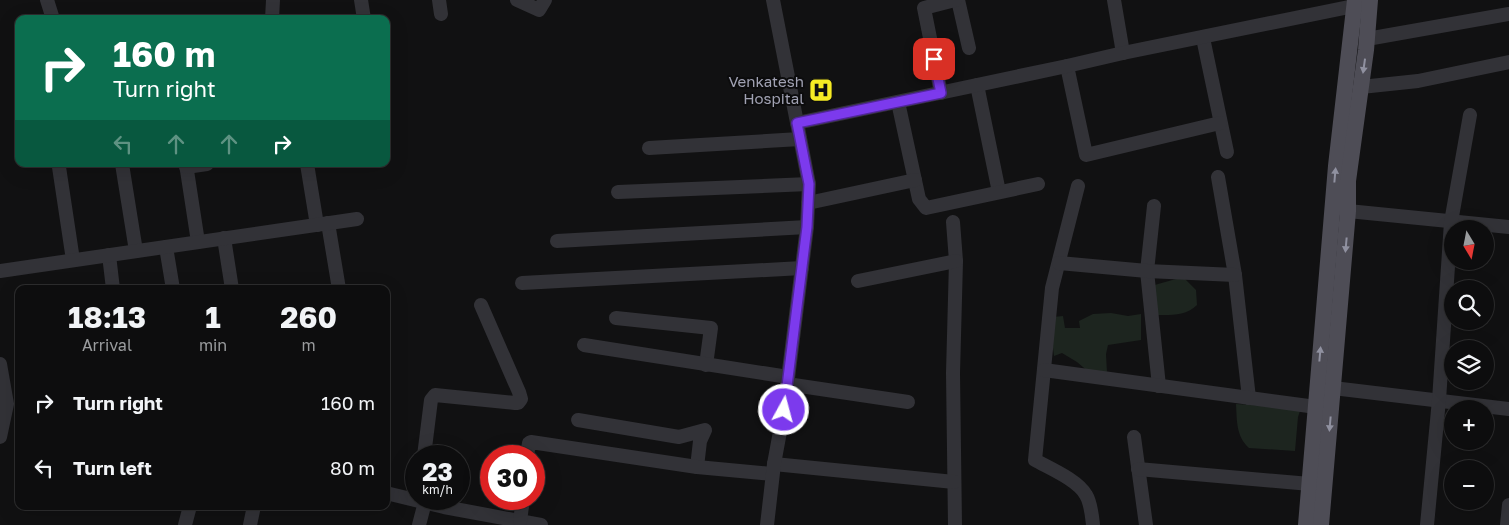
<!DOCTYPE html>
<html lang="en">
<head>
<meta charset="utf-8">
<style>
  :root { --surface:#0d0d0e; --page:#1b1b1c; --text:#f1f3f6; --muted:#9a9c9e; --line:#2d2d2e }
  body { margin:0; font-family:"Golos Text",sans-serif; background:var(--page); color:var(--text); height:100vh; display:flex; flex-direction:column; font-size:19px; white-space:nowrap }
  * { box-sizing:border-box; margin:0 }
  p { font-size:16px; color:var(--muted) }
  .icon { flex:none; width:28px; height:28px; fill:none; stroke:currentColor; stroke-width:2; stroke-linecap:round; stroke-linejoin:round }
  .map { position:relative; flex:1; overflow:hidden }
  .panel { position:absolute; left:15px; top:285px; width:375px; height:225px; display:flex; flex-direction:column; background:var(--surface); border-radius:10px; box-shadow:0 5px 20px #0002,0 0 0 1px var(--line) }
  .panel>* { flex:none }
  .banner { position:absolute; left:15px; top:15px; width:375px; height:152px; border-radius:10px; box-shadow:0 5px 20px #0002,0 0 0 1px var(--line); background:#0b6e4f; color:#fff; overflow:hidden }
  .needle { width:32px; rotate:170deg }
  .fabs { position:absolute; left:1444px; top:220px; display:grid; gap:10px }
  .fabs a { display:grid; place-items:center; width:50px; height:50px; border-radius:50%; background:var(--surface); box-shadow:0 5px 20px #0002,0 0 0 1px var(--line); font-size:25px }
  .speed { position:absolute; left:405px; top:445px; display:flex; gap:10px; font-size:25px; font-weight:700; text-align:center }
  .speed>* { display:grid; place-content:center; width:65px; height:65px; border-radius:50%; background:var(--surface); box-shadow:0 5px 20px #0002,0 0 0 1px var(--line); line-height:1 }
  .speed small { font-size:12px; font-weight:400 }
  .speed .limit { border:8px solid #d22; background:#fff; color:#111 }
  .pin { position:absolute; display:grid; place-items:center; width:42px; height:42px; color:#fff; margin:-21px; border-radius:10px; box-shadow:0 2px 8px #0006 }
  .me { position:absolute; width:55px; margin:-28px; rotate:7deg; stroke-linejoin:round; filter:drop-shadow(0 0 4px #0008) }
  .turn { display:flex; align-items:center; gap:18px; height:105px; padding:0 15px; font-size:22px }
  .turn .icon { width:65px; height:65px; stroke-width:2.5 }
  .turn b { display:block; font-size:35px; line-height:42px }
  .lanes { display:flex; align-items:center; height:48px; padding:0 15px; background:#0003; justify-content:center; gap:25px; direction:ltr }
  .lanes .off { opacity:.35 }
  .eta { display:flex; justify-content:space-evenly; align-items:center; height:85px; text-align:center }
  .eta b { font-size:30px; font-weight:700; line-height:35px }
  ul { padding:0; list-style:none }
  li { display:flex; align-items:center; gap:15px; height:65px; padding:0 15px }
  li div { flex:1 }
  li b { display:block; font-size:19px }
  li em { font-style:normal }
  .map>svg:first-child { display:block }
</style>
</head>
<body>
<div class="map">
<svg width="1509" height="525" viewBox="0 0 1509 525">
  <rect width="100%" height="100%" fill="#111112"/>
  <g fill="#1d251f">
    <path d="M1183,277L1196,290L1197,305C1186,316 1172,315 1156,315L1151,286Z"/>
    <polygon points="1111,313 1128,316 1141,314 1141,340 1108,345 1106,354 1107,373 1090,373 1077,362 1062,353 1054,356 1051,332 1053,317 1063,316 1065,328 1080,328 1079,321 1093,314"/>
    <path d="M1236,404L1301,408L1298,417L1295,451L1249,448C1236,436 1237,421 1236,404Z"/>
  </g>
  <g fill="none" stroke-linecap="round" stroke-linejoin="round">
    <g stroke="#323237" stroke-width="14">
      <polyline points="47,0 53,19"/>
      <polyline points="361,0 364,19"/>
      <polyline points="439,0 441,14"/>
      <polyline points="517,0 539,10 545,0"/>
      <polyline points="958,0 969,48"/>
      <polyline points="1114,0 1123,53"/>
      <polyline points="272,19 273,0"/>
      <polyline points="1203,38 1227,152"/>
      <polyline points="1367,39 1509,14"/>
      <polyline points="1067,66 1086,155 1220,123"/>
      <polyline points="977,85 999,192"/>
      <polyline points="1361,87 1418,81 1509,62"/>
      <polyline points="941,93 924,8 955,0"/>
      <polyline points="898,102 919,199 926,208 1038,184"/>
      <polyline points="797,123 1067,66 1123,53 1364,4"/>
      <polyline points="649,148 800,139"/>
      <polyline points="122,164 136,251"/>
      <polyline points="186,164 198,242"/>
      <polyline points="307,164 317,225"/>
      <polyline points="59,167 73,260"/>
      <polyline points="186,167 207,164"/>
      <polyline points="1218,177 1235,275 1249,398"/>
      <path d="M1078,186L1052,288L1035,460C1049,468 1078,480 1086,495C1091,503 1092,516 1093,525"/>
      <polyline points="618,192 809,184"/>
      <polyline points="808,203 915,180"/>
      <polyline points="1154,206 1147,271 1159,386"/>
      <polyline points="1348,211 1509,227"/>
      <polyline points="953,222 956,261 953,373 955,525"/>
      <polyline points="328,223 339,289"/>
      <polyline points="224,238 232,289"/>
      <polyline points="557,241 807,227"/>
      <polyline points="166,247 173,289"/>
      <polyline points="109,255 113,289"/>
      <polyline points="1059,263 1147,271 1235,275"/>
      <polyline points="0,271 357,219"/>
      <polyline points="858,281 956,261"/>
      <polyline points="522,283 802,268"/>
      <polyline points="616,318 711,328 706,365"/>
      <polyline points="584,345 788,377"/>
      <polyline points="0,364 7,404 0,437"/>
      <polyline points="1044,370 1316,407"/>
      <polyline points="787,384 908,402"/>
      <polyline points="1333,388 1509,409"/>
      <polyline points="578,420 679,437 705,430 700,441 697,467"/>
      <polyline points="1134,437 1146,525"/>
      <polyline points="424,456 431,400 435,395 515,403 518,403 521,399 519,392 481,305"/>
      <polyline points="527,456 529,443 531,442 697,467 772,474"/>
      <polyline points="774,464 954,482"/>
      <polyline points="1138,469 1310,484"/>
      <polyline points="386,493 444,507 541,525"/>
      <polyline points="520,521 523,499"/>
      <polyline points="185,525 190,506"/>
      <polyline points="250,525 254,506"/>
      <polyline points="419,525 425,502"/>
      <polyline points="767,525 774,464 784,410 807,227 809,184 773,0"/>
      <polyline points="1427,525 1439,400 1451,222 1470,115"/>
      <polyline points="1507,525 1509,505"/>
    </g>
    <g stroke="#4e4d56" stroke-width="16">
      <polyline points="1306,525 1336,166 1355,0"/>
      <polyline points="1321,525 1348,211 1348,181 1366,50 1370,0"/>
    </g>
  </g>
  <defs><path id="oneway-solid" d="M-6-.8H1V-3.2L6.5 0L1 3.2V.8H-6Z" transform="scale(1.25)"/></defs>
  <g fill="#9091a0">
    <use href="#oneway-solid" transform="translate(1364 66) rotate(98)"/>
    <use href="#oneway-solid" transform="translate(1335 175) rotate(-85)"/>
    <use href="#oneway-solid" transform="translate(1346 245) rotate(95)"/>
    <use href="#oneway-solid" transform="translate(1320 354) rotate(-85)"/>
    <use href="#oneway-solid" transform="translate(1330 424) rotate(95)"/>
  </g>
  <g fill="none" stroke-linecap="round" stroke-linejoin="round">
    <g stroke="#51269a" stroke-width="12">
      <polyline id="route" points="784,410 807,227 809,184 797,123 941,93 934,59"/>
    </g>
    <use href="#route" stroke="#7c3aed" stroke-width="9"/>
  </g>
  <defs>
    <g id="hospital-square" transform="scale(1.25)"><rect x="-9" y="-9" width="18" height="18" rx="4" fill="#f6eb24" stroke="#0c0c0d"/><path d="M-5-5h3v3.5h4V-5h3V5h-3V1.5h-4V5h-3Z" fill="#111"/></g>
  </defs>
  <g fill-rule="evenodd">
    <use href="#hospital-square" x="821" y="90"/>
  </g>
  <g text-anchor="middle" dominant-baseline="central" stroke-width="4" stroke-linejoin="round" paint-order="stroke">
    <g font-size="15" fill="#a1a2b3" stroke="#0c0c0d" text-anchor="end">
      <text x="804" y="81">Venkatesh<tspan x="804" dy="17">Hospital</tspan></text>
    </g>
  </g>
</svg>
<div class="fabs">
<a><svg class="needle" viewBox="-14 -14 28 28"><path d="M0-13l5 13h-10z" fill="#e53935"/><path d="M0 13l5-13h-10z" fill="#9a9c9e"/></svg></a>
<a><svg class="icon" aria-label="search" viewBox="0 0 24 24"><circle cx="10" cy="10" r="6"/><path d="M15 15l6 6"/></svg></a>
<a><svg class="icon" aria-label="layers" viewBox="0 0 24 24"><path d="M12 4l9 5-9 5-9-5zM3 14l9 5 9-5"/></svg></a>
<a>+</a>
<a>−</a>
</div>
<div class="speed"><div>23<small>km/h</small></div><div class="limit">30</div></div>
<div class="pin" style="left:934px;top:59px;background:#d93025"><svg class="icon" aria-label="arrive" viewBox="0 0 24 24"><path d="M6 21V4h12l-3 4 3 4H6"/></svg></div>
<svg class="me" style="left:784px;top:410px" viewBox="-20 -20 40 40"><circle r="17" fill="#7c3aed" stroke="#fff" stroke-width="3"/><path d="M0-11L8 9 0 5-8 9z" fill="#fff"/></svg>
<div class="banner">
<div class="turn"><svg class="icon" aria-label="right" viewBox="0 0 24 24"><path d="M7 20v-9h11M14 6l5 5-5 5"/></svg><div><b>160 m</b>Turn right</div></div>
<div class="lanes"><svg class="icon off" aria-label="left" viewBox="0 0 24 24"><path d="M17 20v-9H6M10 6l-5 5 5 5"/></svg><svg class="icon off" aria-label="ahead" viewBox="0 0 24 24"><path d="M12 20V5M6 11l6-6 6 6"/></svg><svg class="icon off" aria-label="ahead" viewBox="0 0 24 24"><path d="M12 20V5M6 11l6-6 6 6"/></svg><svg class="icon" aria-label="right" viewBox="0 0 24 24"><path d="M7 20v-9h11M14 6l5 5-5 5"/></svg></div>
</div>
<section class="panel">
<div class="eta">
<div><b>18:13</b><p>Arrival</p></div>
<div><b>1</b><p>min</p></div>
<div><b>260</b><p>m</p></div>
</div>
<ul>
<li><svg class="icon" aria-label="right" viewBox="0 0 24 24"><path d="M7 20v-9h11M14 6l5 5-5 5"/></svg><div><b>Turn right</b></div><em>160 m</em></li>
<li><svg class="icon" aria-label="left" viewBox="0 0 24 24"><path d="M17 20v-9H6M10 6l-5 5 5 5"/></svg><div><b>Turn left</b></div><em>80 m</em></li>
</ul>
</section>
</div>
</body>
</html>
